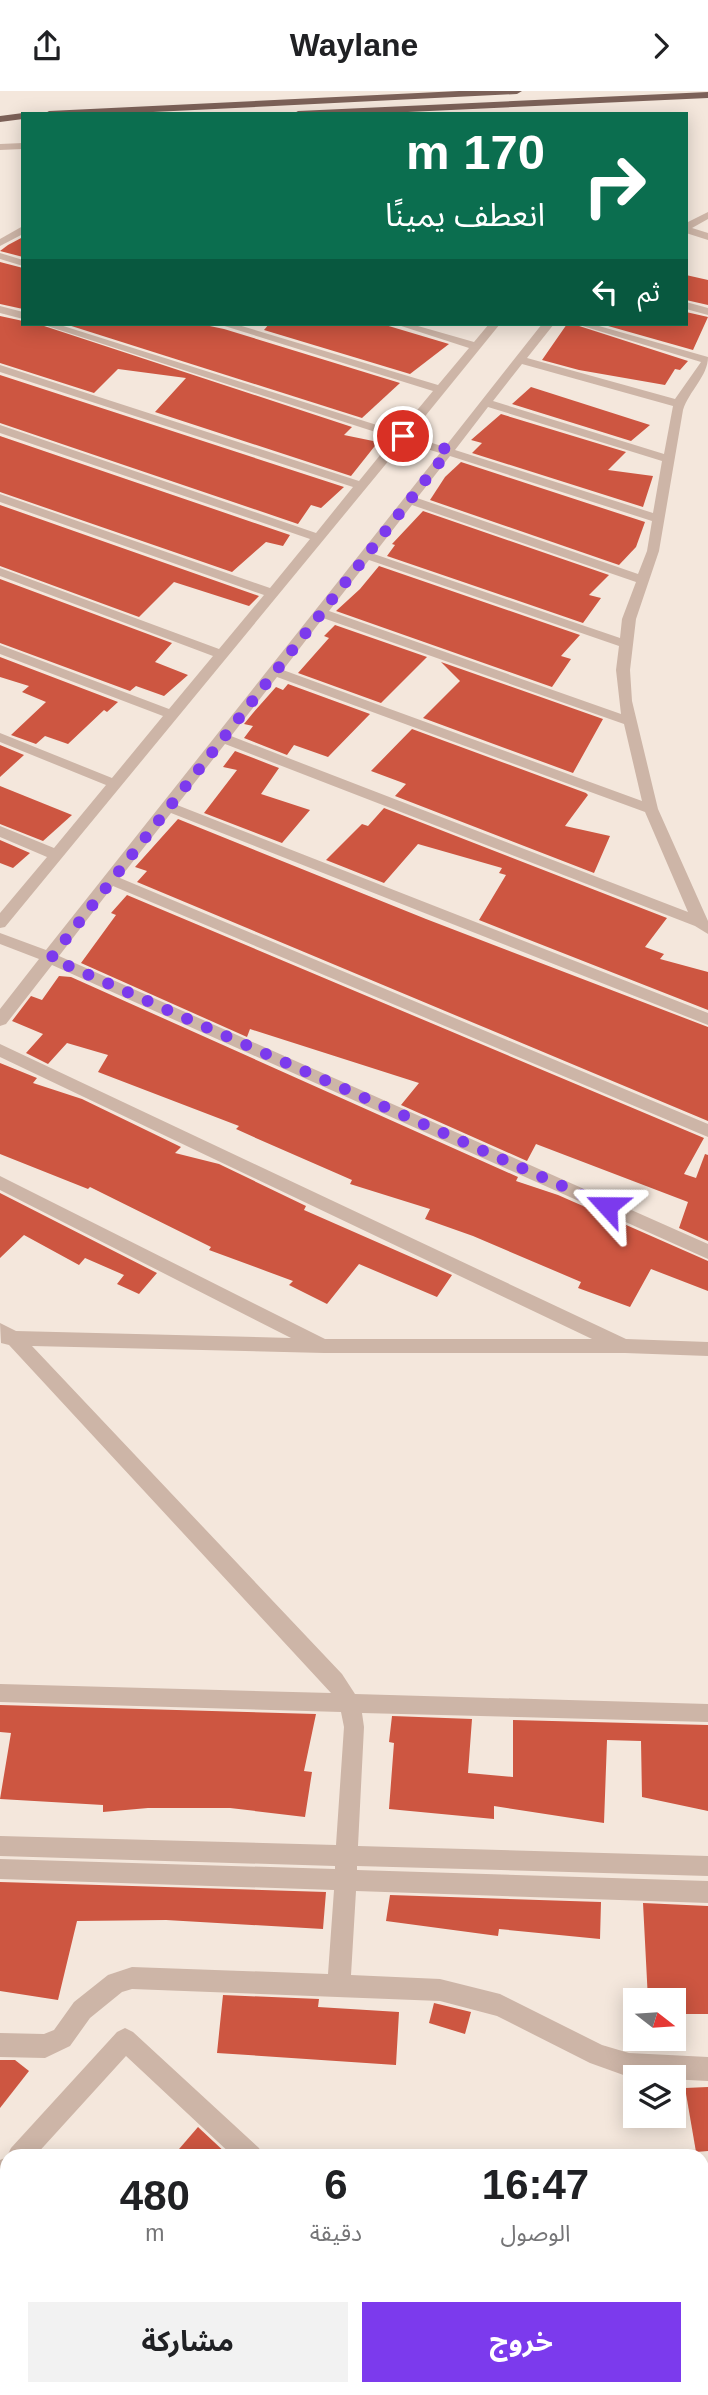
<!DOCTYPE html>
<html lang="ar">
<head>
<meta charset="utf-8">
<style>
  :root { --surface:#fff; --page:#f2f2f2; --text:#202124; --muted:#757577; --accent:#7c3aed }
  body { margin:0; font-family:Helvetica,"Noto Sans Arabic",sans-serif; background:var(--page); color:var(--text); direction:rtl; height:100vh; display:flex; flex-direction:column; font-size:26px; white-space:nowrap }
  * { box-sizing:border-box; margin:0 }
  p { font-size:23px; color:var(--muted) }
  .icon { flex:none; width:38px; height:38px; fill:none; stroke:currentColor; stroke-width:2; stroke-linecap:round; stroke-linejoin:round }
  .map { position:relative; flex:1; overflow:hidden; direction:ltr }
  .details { position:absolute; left:0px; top:2058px; width:709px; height:247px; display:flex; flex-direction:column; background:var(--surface); border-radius:21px 21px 0 0; box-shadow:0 4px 18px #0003; direction:rtl }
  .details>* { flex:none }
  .banner { position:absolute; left:21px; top:21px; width:667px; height:214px; border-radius:0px; box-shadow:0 4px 18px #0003; direction:rtl; background:#0b6e4f; color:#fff; overflow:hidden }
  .needle { width:46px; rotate:107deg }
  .tools { position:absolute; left:623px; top:1897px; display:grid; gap:14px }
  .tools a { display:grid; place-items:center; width:63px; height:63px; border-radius:0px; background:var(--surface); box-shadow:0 4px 18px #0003; font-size:35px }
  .pin { position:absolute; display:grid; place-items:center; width:60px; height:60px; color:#fff; margin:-30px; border:4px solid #fff; border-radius:50%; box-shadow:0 2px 7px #0007 }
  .me { position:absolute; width:77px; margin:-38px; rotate:294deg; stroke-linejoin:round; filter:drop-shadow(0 0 5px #0008) }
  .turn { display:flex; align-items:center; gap:24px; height:147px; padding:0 28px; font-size:32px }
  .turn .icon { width:91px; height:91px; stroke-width:2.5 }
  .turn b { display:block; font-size:49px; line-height:60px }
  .then { display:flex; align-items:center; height:66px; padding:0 28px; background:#0003; gap:14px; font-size:26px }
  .eta { display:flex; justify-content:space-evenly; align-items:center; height:119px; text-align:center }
  .eta b { font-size:42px; font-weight:700; line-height:49px }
  .button { display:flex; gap:14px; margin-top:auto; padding:14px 28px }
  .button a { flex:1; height:80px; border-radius:0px; background:var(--accent); color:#fff; font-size:28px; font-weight:700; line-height:80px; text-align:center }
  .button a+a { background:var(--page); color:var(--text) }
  header { display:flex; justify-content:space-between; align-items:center; height:91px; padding:0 28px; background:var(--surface); font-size:32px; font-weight:700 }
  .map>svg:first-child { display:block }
</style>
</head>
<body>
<header><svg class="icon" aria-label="forward" viewBox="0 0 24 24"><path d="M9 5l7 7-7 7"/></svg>Waylane<svg class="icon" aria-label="share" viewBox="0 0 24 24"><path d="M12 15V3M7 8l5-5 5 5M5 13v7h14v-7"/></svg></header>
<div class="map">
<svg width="708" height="2304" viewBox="0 0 708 2304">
  <rect width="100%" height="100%" fill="#f4e7dc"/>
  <g fill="#cd5641">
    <polygon points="23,146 23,166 0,160 8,154"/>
    <polygon points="0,171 23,177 23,218 0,213"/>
    <polygon points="686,184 708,189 708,214 686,209"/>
    <polygon points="686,221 708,226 693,259 601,233 686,233"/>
    <polygon points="0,225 23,230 23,233 38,233 352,336 344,344 378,351 351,385 155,321 186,287 118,278 94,302 0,272"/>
    <polygon points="65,233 200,233 224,238 400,292 362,327"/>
    <polygon points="269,233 382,233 449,253 410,283 264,239"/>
    <polygon points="567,233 573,233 688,270 680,279 675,278 665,294 579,279 542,269"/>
    <polygon points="0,284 344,396 321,417 311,414 298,433 0,332"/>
    <polygon points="531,296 650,334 631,350 512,313"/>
    <polygon points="501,323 626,361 608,379 653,385 643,416 472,362 482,352 471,349"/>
    <polygon points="0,345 290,444 283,455 266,451 232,481 0,401"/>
    <polygon points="461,371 645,431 636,456 619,474 430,409 445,386"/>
    <polygon points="0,414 259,505 249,515 174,491 139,526 0,475"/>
    <polygon points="423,420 609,484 589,504 601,507 583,532 387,465 395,454 392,453"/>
    <polygon points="379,475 580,544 561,565 571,568 552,596 336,520 360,498"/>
    <polygon points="0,488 172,552 155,571 188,584 164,605 136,595 130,600 0,552"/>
    <polygon points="335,534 427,566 381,612 298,582 329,547 324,545"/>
    <polygon points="0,566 118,611 107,621 104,619 68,653 45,645 36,653 11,644 46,611 22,601 29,595 0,586"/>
    <polygon points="441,571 603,628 573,682 423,627 460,590"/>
    <polygon points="288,593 370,623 328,666 294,654 287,664 244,647 253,635 244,633 253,622 276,596 283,599"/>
    <polygon points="412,638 586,702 588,704 565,735 610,745 594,782 395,705 406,693 371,680"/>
    <polygon points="0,654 24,664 0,686"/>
    <polygon points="235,660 279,677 261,703 310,719 282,752 204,722 237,679 223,676"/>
    <polygon points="0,695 72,724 43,750 0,733"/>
    <polygon points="384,717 667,827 645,856 664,863 660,868 708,881 708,919 479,829 506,784 499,782 502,777 418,753 384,792 326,769 362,733 368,735"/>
    <polygon points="178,728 426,828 708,936 708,1030 137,791 147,780 135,776"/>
    <polygon points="0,749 30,762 13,777 0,772"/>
    <polygon points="127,804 704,1047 684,1083 696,1087 705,1063 708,1064 708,1150 679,1137 688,1111 536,1053 527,1070 401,1014 419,992 250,938 247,946 81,872 116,824 111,822"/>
    <polygon points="59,885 71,886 518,1086 516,1090 558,1104 708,1170 708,1200 651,1178 630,1216 578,1197 581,1191 473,1145 425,1128 430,1118 350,1093 352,1089 258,1048 236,1038 239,1035 98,981 108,964 67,952 48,973 26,962 43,943 12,930 31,905 42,909"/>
    <polygon points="0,972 37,987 33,992 82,1008 181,1056 175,1062 219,1073 306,1115 304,1119 452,1184 437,1206 359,1173 327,1213 289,1194 293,1190 209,1159 211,1156 90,1096 88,1098 0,1063"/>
    <polygon points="0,1102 157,1182 139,1203 117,1193 124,1184 85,1167 79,1174 24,1144 0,1167"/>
    <polygon points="0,1614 316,1623 304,1680 312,1681 305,1726 230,1717 148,1717 103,1721 103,1714 0,1708 11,1642 0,1641"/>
    <polygon points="392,1625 472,1628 468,1682 513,1686 513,1629 708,1634 708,1720 642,1706 641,1650 607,1649 604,1732 494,1715 494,1728 389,1718 394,1652 389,1651"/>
    <polygon points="0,1791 326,1801 323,1838 166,1829 77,1830 58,1909 0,1900"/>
    <polygon points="390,1804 601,1811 600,1848 499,1838 498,1845 386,1830"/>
    <polygon points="643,1812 708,1815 708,1923 674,1923 674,1909 648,1909"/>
    <polygon points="223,1904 319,1908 318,1916 399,1921 396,1974 217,1962"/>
    <polygon points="434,1912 471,1921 465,1943 429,1932"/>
    <polygon points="0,1969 15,1969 29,1980 0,2017"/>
    <polygon points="708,1996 708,2060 696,2061 685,1997"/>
    <polygon points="198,2036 229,2065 173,2065"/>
  </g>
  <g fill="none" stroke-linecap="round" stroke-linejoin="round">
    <g fill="#cdb5a7" fill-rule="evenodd">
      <polygon points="23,52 23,58 0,59 0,53"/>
      <polygon points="708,121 708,128 692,137 708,142 708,149 686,142 686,132"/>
      <polygon points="23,135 23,143 0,155 0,148"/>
      <polygon points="0,162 23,169 23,175 0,168"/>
      <polygon points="686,211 708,217 708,224 686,218"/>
      <polygon points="0,215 23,221 23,228 0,222"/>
      <path d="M41,233H57L399,341L433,300L218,233H235L438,294L469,257L395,233H411L474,251L489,233H500L409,345L445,356L542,233H554L527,267L675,308L701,271L576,233H592L708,266C708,285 689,300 683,319L659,460L636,528L630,579L632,610L658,718L708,830V843L695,835L225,653L177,714L708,922V934L171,722L120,787L708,1033V1046L113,795L59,865L708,1153V1168L52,874L6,933L0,935V918L39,868L0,853V842L46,859L440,362L404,351L5,836L0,837V822L47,766L0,746V735L54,757L106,694L0,651V642L112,687L163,625L0,563V554L169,618L213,565L0,485V477L219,558L264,504L0,411V403L270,497L310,448L0,342V334L316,442L353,396L0,281V274L359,390L394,347ZM522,273L673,315L664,363L493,310ZM488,316L662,370L653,422L455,359ZM450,365L652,430L647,460L638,483L417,407ZM412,414L636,491L622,528L620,547L374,463ZM369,469L619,555L616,579L621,623L329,520ZM323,527L624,633L642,710L283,579ZM277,586L645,721L688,821L231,645Z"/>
      <polygon points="0,953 626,1248 708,1251 708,1265 625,1262 324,1262 32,1255 342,1583 355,1603 708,1613 708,1631 362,1622 364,1636 358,1755 708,1765 708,1785 357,1775 357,1779 708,1790 708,1812 356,1800 351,1884 440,1888 500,1903 602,1954 629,1962 708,1966 708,1990 629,1986 590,1972 497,1925 440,1910 132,1898 122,1901 90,1927 70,1955 45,1967 0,1966 0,1942 44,1943 54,1939 74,1911 108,1884 132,1876 328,1883 334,1799 0,1788 0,1768 335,1778 335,1775 0,1765 0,1745 336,1754 344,1636 341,1621 0,1611 0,1593 331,1602 9,1254 1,1252 0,1232 16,1240 291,1247 0,1099 0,1085 325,1248 592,1248 0,966"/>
      <polygon points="125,1937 133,1941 259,2057 263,2065 233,2065 126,1965 35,2065 7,2065 11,2057 117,1941"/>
      <polygon points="7,2066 7,2095 0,2098 0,2069"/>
      <polygon points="702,2134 708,2136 708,2163 702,2161"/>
      <polygon points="245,2298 273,2298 270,2304 242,2304"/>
      <polygon points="512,2298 542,2298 544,2302 546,2298 574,2298 571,2304 515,2304"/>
    </g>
    <g fill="#7c6158" fill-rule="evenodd">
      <polygon points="459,0 522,0 517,3 112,23 44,23 49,20"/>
      <polygon points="708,1 708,7 365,23 293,23 298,20"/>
      <polygon points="23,22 26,23 23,23 23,28 0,31 0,25"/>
    </g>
  </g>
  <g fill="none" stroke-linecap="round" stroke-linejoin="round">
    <polyline stroke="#7c3aed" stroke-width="12" stroke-dasharray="0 21.6" points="403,345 449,359 51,867 607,1115"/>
  </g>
</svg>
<div class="tools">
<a><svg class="needle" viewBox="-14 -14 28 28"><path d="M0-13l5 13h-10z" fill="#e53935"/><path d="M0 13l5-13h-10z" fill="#757577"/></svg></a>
<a><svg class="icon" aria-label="layers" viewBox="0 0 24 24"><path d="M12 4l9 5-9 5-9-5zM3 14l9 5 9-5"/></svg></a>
</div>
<div class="pin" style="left:403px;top:345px;background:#d93025"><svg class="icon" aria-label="arrive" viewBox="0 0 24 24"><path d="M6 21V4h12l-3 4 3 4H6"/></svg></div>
<svg class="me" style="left:607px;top:1115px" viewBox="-20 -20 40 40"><path d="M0-17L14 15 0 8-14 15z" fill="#7c3aed" stroke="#fff" stroke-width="4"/></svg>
<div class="banner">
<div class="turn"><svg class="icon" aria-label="right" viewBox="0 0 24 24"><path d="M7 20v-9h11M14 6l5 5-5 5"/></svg><div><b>170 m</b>انعطف يمينًا</div></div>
<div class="then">ثم<svg class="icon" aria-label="left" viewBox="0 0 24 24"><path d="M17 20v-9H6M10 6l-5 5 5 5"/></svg></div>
</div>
<section class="details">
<div class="eta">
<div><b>16:47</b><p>الوصول</p></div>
<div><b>6</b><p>دقيقة</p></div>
<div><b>480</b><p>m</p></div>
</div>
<div class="button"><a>خروج</a><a>مشاركة</a></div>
</section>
</div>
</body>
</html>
